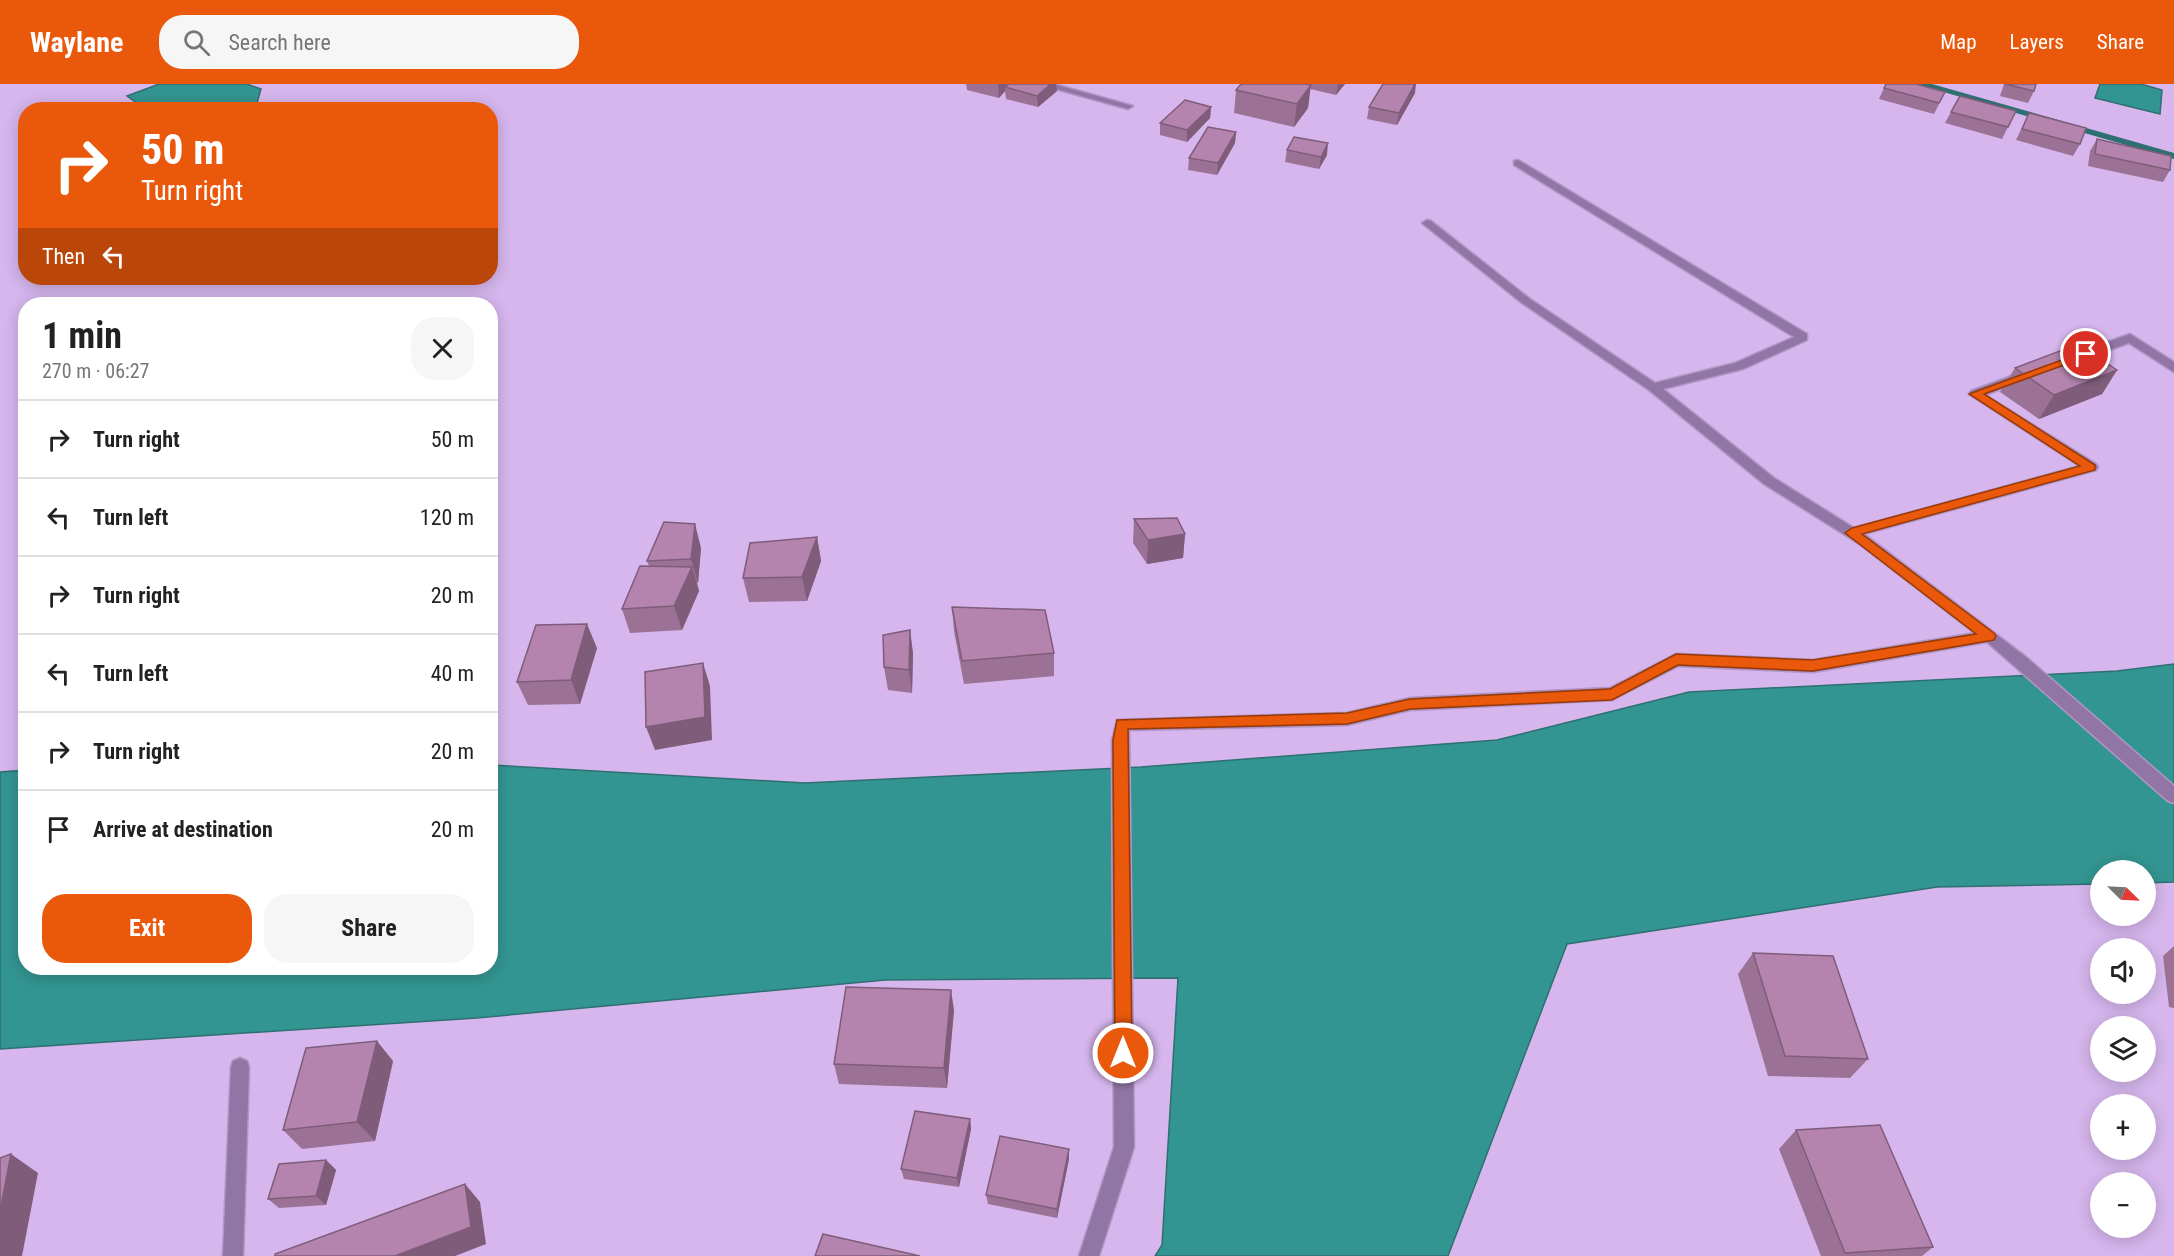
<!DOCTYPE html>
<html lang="en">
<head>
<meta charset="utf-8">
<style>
  :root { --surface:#fff; --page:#f6f6f6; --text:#222; --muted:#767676; --line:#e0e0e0; --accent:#ea580c }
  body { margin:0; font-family:"Roboto Condensed",sans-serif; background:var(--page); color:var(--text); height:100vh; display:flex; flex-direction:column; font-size:22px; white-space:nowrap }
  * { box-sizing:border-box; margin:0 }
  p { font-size:20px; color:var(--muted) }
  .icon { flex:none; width:33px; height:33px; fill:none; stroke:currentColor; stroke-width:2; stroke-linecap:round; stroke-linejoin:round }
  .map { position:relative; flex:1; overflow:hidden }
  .drawer { position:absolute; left:18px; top:213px; width:480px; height:678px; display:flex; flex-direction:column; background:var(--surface); border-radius:24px; box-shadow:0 3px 15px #0003 }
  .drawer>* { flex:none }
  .banner { position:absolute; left:18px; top:18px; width:480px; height:183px; border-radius:24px; box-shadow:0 3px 15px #0003; background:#ea580c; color:#fff; overflow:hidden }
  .needle { width:39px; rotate:114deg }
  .controls { position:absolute; left:2090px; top:776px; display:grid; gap:12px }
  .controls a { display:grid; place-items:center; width:66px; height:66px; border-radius:50%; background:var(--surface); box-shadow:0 3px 15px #0003; font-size:30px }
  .pin { position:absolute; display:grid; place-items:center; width:51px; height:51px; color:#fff; margin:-26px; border:3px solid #fff; border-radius:50%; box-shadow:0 2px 6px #0007 }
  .me { position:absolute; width:66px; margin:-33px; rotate:0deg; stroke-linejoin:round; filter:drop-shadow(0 0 4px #0008) }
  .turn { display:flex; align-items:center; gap:21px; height:126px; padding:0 24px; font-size:27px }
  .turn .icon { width:78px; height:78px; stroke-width:2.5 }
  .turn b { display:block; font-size:42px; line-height:51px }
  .then { display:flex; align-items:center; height:57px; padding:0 24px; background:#0003; gap:12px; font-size:22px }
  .round { display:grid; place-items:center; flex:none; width:63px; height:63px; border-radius:24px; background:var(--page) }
  .summary { display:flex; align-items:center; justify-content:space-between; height:102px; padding:0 24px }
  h1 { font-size:36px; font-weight:700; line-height:45px }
  .action { display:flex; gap:12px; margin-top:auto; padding:12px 24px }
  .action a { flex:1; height:69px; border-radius:24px; background:var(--accent); color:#fff; font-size:24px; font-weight:700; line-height:69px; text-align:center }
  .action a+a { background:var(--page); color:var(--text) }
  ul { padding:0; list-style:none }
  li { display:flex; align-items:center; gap:18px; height:78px; padding:0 24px; border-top:2px solid var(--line) }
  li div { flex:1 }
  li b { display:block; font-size:22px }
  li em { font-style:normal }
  header { display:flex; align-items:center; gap:36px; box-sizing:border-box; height:84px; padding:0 30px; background:var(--accent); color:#fff }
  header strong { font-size:28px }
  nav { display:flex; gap:33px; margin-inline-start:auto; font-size:21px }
  .search { width:420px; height:54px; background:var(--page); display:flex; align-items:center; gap:15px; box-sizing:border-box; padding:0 21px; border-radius:24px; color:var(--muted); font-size:22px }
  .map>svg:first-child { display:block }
</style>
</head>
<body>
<header>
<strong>Waylane</strong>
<div class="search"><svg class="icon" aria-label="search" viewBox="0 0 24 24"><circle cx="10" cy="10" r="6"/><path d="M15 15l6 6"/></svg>Search here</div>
<nav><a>Map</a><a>Layers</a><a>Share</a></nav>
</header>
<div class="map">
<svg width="2174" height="1172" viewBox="0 0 2174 1172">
  <rect width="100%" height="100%" fill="#d6b6ed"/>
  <g fill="#339591" stroke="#2e6f72" stroke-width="1.5">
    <polygon points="159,0 247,0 261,5 257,19 236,25 145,25 127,12"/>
    <polygon points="2100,0 2141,0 2162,6 2160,30 2095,14"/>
    <polygon points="2174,580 2174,798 2145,799 2145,786 2100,786 2100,800 1937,803 1567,860 1448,1172 1155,1172 1162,1161 1178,894 885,896 477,934 0,965 0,688 25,686 26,884 490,884 491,681 805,699 1141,683 1497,656 1689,608 2117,587"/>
  </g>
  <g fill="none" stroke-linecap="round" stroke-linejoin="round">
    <polygon fill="#2e6f72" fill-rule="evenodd" points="1916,0 1932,0 2174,69 2174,75"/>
    <g stroke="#b296c6" stroke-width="3">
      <g id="minor">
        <polygon points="1038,0 1054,0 1133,22 1128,25"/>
        <polygon points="1518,76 1807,250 1807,256 1743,285 1663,305 1774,394 1854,444 2080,382 1969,310 1971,307 2020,289 2028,289 2030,292 2028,295 1985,311 2096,380 2098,383 2096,386 1864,450 2026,573 2174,702 2174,719 2168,717 1987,558 1813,588 1678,582 1612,616 1410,626 1347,641 1129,646 1134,1063 1099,1172 1079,1172 1114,1063 1112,656 1117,636 1347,629 1410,614 1610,604 1676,570 1813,576 1975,549 1861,461 1764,400 1649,306 1522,219 1422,139 1427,136 1431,137 1530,215 1655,299 1735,279 1794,253 1514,81 1514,77"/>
        <polygon points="2130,250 2174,278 2174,288 2129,259 2076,278 2072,279 2066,275 2068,272"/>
        <polygon points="240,974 247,977 249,983 243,1172 223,1172 231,983 233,977"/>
      </g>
    </g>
    <use href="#minor" fill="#9175a4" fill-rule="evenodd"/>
  </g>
  <g fill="#9b7296">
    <polygon points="966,0 1056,0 1057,7 1038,23 1006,15 1005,7 999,14 967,6"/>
    <polygon points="1241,0 1345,0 1336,11 1310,5 1308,24 1294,43 1234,29 1236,6"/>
    <polygon points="2004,0 2036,0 2034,7 2028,19 2000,12"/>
    <polygon points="1884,4 1945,8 1934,30 1879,15"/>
    <polygon points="1415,9 1397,41 1367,35 1369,23"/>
    <polygon points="1211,23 1210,34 1187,58 1160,51 1160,39"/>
    <polygon points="2016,27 2002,55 1945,39 1951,28"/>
    <polygon points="2029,29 2080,60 2073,72 2016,56"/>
    <polygon points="1236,48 1235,59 1217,91 1188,86 1189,74"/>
    <polygon points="2097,55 2170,86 2163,98 2088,82 2090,67"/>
    <polygon points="1287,66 1327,71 1319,85 1285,78"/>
    <polygon points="2015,284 2117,286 2102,310 2039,335 2000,308"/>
    <polygon points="1134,435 1185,450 1183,474 1147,480 1133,459"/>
    <polygon points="817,453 821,477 807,517 749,518 743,494"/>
    <polygon points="701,464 698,499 697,499 699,507 682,546 630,549 622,525 649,482 647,477"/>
    <polygon points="952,523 1054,569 1054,592 964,600 954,547"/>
    <polygon points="910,546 913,570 912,609 888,606 884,583"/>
    <polygon points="597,564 580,620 528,621 517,598"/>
    <polygon points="2174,862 2174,924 2169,923 2163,872"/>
    <polygon points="1753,869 1868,975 1850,994 1768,992 1738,890"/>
    <polygon points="954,926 947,1004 839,1000 834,980"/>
    <polygon points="393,977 375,1057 302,1065 283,1046"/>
    <polygon points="970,1035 971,1045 959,1103 904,1095 901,1085"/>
    <polygon points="1796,1046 1933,1163 1922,1172 1821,1172 1779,1065"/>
    <polygon points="1069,1065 1069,1075 1057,1134 988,1120 986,1111"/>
    <polygon points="326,1076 336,1086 326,1121 279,1124 268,1115"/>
  </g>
  <g fill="#7e5c7a">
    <polygon points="998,0 1012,0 1005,3 1005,7 999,14"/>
    <polygon points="1051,0 1056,0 1057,7 1038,23 1037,12"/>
    <polygon points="1338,0 1345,0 1336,11"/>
    <polygon points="1415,0 1416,0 1415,9 1397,41 1399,29"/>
    <polygon points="1311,1 1308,24 1294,43 1297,20"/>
    <polygon points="1211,23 1210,34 1187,58 1187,46"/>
    <polygon points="1236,48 1235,59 1217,91 1218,79"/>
    <polygon points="1328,59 1327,71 1319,85 1321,73"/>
    <polygon points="2117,286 2102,310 2039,335 2054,311"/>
    <polygon points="695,440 701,464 698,499 691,475"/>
    <polygon points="1185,450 1183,474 1147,480 1148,456"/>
    <polygon points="817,453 821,477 807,517 802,493"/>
    <polygon points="692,483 699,507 682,546 674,522"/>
    <polygon points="587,540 597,564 580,620 571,596"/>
    <polygon points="910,546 913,570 912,609 909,586"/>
    <polygon points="703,579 710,602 712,656 655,666 646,643"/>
    <polygon points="951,906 954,926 947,1004 944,984"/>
    <polygon points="377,957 393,977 375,1057 357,1038"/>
    <polygon points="970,1035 971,1045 959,1103 957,1094"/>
    <polygon points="1069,1065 1069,1075 1057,1134 1057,1125"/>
    <polygon points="11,1070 38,1089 22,1172 0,1172 0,1127"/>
    <polygon points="326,1076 336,1086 326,1121 316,1112"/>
    <polygon points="465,1100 480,1118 486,1160 455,1172 395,1172"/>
  </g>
  <g fill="#b484ae" stroke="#7e5c7a" stroke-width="1.5">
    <polygon points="1009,0 1051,0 1037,12 1005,3"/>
    <polygon points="1241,0 1305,0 1311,1 1297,20 1236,6"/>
    <polygon points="1383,0 1415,0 1399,29 1369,23"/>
    <polygon points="1886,0 1916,0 1945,8 1939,19 1884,4"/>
    <polygon points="2005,0 2036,0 2034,7"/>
    <polygon points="1960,12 2016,27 2008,43 1951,28"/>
    <polygon points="1185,16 1211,23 1187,46 1160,39"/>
    <polygon points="2029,29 2086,44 2080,60 2022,45"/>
    <polygon points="1208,43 1236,48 1218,79 1189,74"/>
    <polygon points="1294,53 1328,59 1321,73 1287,66"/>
    <polygon points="2097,55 2171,72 2170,86 2095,70"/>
    <polygon points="2078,260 2117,286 2054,311 2015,284"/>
    <polygon points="1177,434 1185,450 1148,456 1134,435"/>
    <polygon points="664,438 695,440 691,475 647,477"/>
    <polygon points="817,453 802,493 743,494 750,459"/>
    <polygon points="640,482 692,483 674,522 622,525"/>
    <polygon points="952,523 1045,526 1054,569 962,577"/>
    <polygon points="587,540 571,596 517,598 536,541"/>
    <polygon points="910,546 909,586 884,583 883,551"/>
    <polygon points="703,579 705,633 646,643 645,588"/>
    <polygon points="1753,869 1833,872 1868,975 1785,972"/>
    <polygon points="846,903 951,906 944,984 834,980"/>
    <polygon points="377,957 357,1038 283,1046 306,964"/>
    <polygon points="915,1027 970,1035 957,1094 901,1085"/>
    <polygon points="1880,1041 1933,1163 1845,1169 1796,1046"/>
    <polygon points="1000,1052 1069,1065 1057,1125 986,1111"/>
    <polygon points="11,1070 0,1127 0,1074"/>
    <polygon points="326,1076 316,1112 268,1115 279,1080"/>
    <polygon points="465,1100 471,1143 395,1172 275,1172 275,1170"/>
    <polygon points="823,1150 920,1172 815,1172"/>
  </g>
  <polygon fill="#ea580c" stroke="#983908" stroke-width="1.5" points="2086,267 2091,270 2089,272 1984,310 2095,381 2095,386 1862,450 1994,549 1996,552 1994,556 1813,587 1678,581 1612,616 1410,625 1347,640 1128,645 1132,969 1129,975 1123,977 1117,975 1115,969 1113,656 1117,636 1347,629 1410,615 1610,605 1676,570 1813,576 1976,550 1845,449 1852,444 2080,382 1969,310"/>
</svg>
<div class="controls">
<a><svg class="needle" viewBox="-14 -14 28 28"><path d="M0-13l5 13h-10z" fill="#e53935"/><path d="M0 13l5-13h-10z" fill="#767676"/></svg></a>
<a><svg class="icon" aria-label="sound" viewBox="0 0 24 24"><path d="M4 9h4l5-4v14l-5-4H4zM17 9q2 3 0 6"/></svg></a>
<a><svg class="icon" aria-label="layers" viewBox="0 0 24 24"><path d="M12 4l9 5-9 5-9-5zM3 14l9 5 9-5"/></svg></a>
<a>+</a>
<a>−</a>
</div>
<div class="pin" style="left:2086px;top:270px;background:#d93025"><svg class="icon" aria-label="arrive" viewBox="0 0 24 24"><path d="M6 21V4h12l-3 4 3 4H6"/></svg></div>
<svg class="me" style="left:1123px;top:969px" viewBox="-20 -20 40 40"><circle r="17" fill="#ea580c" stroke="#fff" stroke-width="3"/><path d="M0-11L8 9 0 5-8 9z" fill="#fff"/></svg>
<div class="banner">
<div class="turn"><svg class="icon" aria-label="right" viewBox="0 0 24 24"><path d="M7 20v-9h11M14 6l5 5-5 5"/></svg><div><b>50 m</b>Turn right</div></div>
<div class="then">Then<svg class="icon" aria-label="left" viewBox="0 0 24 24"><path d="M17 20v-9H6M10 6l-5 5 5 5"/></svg></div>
</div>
<section class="drawer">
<div class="summary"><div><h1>1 min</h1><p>270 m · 06:27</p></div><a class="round"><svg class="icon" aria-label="close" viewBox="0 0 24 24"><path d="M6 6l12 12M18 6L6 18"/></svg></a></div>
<ul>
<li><svg class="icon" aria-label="right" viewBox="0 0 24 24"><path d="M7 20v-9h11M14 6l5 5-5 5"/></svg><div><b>Turn right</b></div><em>50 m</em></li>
<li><svg class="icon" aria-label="left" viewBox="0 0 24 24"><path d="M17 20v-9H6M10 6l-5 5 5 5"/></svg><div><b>Turn left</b></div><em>120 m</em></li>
<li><svg class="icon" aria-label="right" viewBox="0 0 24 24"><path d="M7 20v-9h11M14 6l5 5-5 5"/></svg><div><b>Turn right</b></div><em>20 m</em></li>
<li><svg class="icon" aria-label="left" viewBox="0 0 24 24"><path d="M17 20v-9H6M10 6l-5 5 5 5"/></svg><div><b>Turn left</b></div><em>40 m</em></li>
<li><svg class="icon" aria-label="right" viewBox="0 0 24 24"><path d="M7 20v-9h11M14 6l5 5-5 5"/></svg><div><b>Turn right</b></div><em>20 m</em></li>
<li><svg class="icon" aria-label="arrive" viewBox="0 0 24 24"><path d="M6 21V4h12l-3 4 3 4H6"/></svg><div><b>Arrive at destination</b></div><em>20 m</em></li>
</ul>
<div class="action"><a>Exit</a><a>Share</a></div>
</section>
</div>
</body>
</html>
